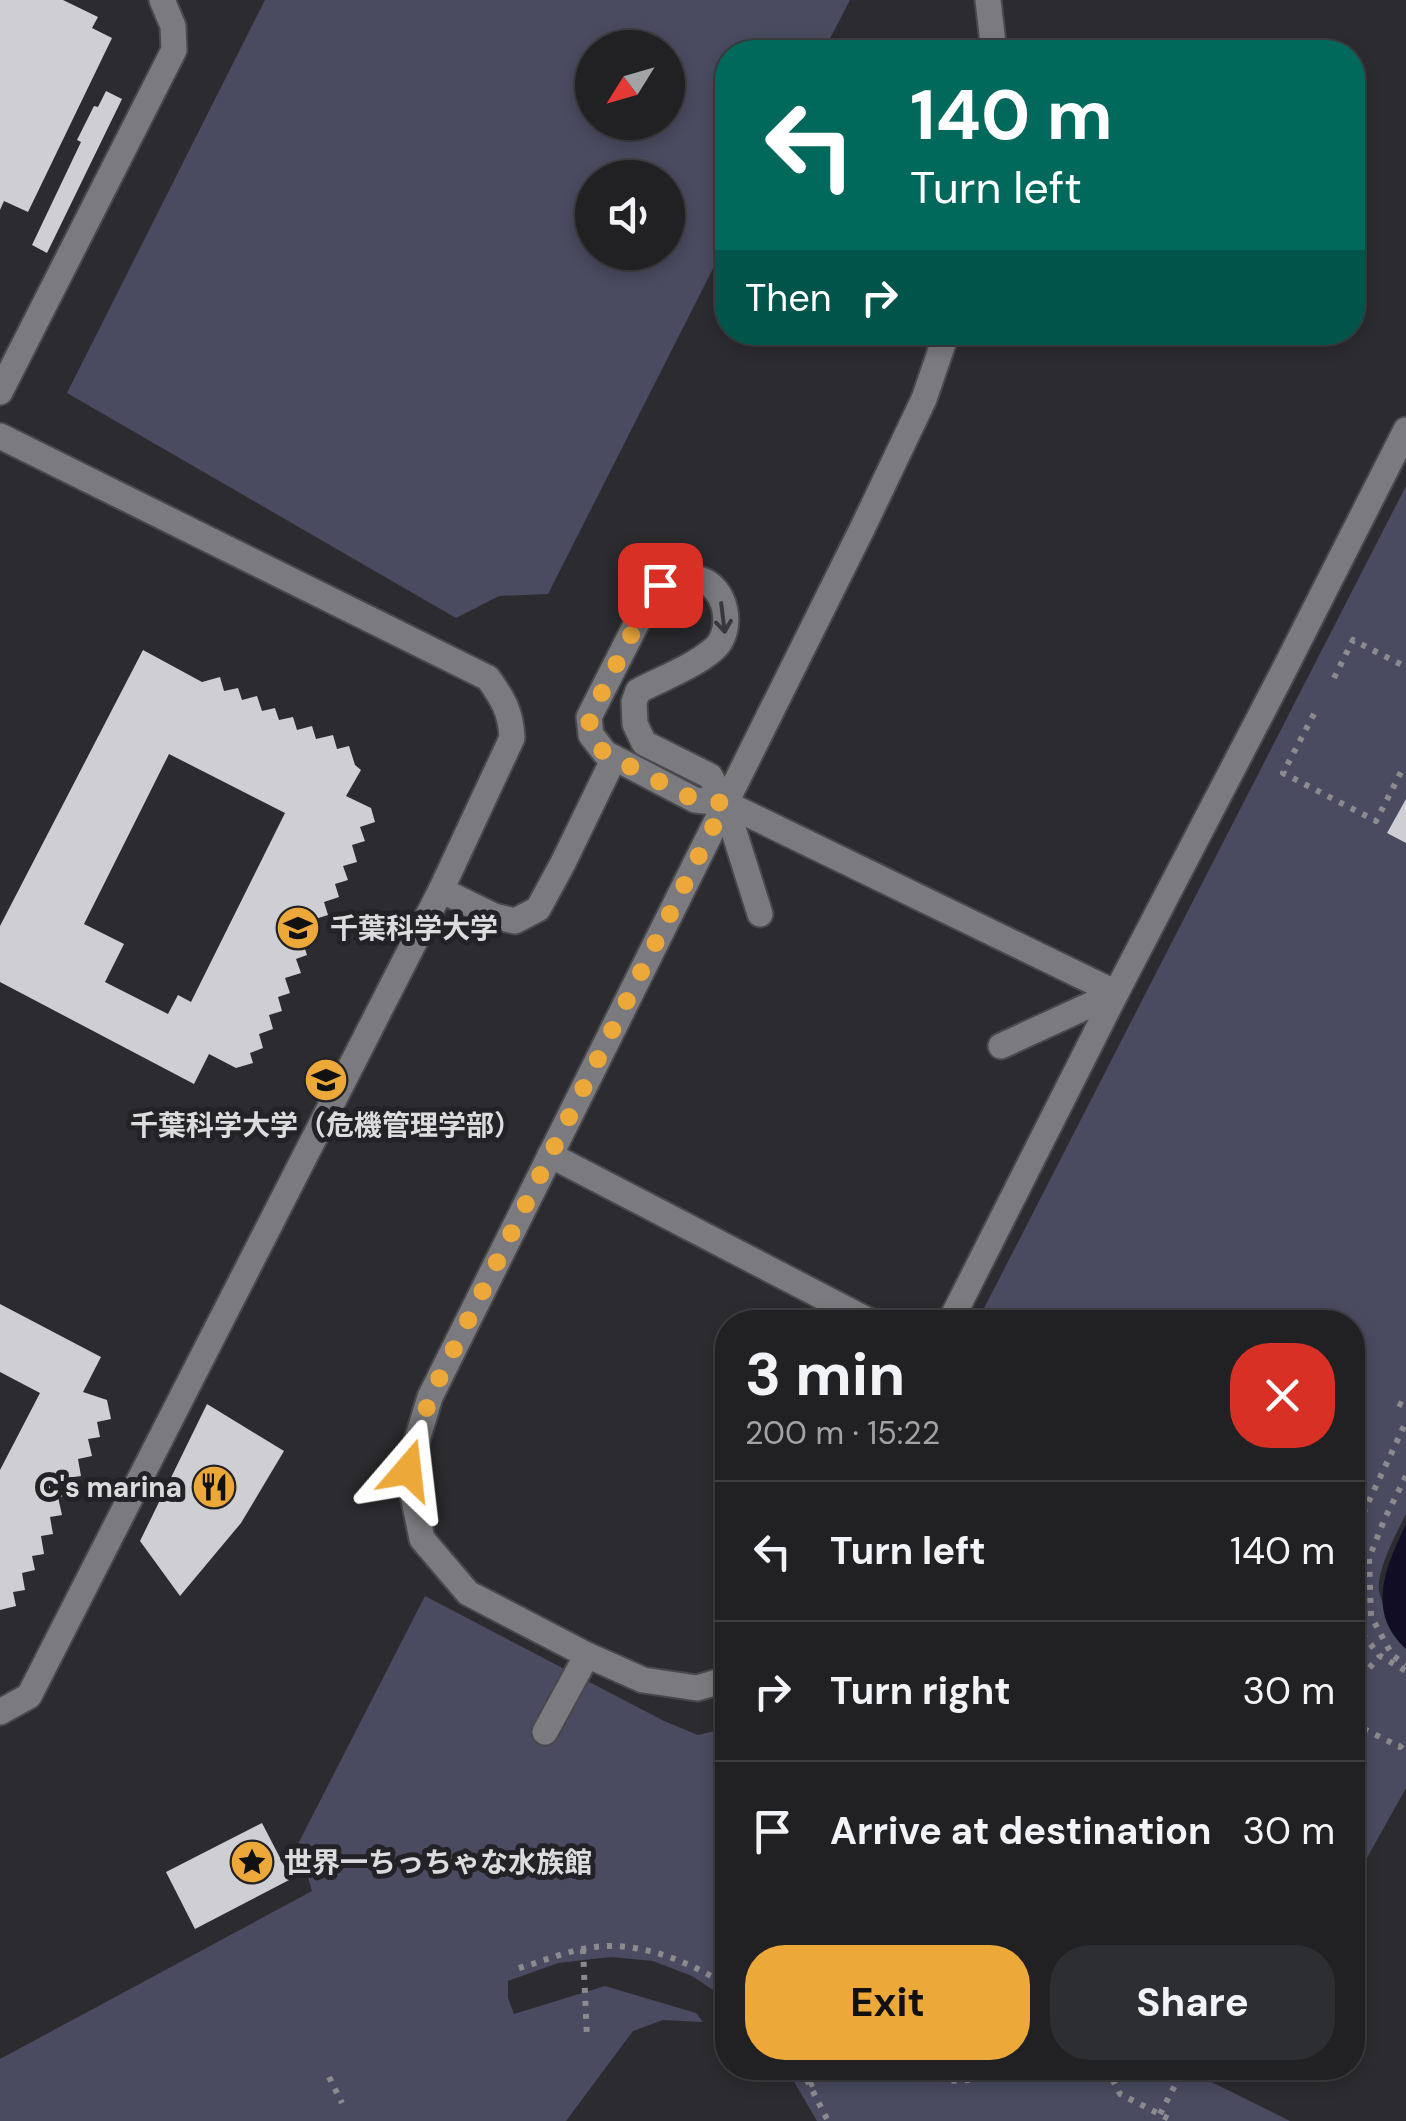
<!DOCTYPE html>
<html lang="en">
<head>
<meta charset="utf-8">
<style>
  :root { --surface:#212124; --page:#2d2e31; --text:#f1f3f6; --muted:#a2a3a6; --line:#3e3e41; --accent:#eca93a }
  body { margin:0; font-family:"DM Sans","Noto Sans JP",sans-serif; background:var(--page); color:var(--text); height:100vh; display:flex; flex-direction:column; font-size:38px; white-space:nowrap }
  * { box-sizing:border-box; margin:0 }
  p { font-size:32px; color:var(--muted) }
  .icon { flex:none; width:55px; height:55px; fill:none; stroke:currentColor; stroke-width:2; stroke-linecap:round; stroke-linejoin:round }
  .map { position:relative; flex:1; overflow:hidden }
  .panel { position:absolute; left:715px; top:1310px; width:650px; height:770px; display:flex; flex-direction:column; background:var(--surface); border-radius:40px; box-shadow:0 5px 15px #0003,0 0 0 2px var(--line) }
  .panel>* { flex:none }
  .hud { position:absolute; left:715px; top:40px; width:650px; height:305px; border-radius:40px; box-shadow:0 5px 15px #0003,0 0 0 2px var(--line); background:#00695c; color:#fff; overflow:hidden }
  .needle { width:65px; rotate:233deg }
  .tools { position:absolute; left:575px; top:30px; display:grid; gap:20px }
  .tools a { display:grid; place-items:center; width:110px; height:110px; border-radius:50%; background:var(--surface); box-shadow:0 5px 15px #0003,0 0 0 2px var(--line); font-size:50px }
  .pin { position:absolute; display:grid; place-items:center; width:85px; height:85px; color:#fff; margin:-42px; border-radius:20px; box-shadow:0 5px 15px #0006 }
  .me { position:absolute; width:110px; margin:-55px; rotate:17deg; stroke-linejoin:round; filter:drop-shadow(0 0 8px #0008) }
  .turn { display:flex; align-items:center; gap:35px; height:210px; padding:0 30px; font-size:45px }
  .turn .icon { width:130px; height:130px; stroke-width:2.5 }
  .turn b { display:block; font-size:70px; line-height:85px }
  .then { display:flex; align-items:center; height:95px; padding:0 30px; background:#0003; gap:20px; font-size:38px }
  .round { display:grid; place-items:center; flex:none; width:105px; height:105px; border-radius:40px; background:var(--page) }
  .summary { display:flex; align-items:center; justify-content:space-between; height:170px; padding:0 30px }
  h1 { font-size:60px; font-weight:700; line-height:75px }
  .cta { display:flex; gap:20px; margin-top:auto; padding:20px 30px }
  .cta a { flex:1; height:115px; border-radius:40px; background:var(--accent); color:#111; font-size:40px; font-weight:700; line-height:115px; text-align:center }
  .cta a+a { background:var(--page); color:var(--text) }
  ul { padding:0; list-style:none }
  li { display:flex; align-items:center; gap:30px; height:140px; padding:0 30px; border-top:2px solid var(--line) }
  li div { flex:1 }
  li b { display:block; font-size:38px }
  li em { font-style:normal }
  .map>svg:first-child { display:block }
</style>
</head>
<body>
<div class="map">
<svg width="1406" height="2121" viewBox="0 0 1406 2121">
  <rect width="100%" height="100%" fill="#2c2c30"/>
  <g fill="#4a4a60" fill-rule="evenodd">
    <path d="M265,0H850L823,52H728L727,241L548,594L499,596L456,618L67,393ZM592,48H668V122H592ZM592,178H668V252H592Z"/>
    <path d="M1406,486V1514C1397,1532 1377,1569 1379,1590C1381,1605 1397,1628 1406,1640V1788L1353,1883L1352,1322H977Z"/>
    <polygon points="425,1596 664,1721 698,1735 727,1728 727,1999 692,1976 653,1961 611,1957 558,1963 508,1981 508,1998 514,2014 605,1986 696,2013 703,2022 663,2020 633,2031 566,2121 0,2121 0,2059 312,1891 298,1844"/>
    <polygon points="786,2068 1183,2068 1290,2121 817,2121"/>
  </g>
  <path fill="#100d25" d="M1406,1524V1649C1365,1612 1386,1566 1406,1524Z"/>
  <g fill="#ceced3" fill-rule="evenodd">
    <polygon points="0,0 63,0 98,17 92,28 112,38 28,212 4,201 0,210"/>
    <polygon points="106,91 122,99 47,253 32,245 81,142 77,140 94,106 98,107"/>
    <path d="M143,650L202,682L220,677L224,691L238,688L242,700L257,696L262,711L275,708L279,720L293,717L297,730L312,726L316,739L333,735L337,749L349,746L355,765L361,770L346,796L371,808L375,822L360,827L365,841L352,845L357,862L343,866L348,880L335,884L339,897L324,902L328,915L312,920L317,935L302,940L307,955L296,959L301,973L285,978L290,993L278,997L282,1011L269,1015L273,1029L259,1034L263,1048L250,1053L253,1063L236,1068L209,1054L194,1084L0,982V926ZM169,754L285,813L191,1002L178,995L168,1014L105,982L124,944L84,924Z"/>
    <polygon points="1406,799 1406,843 1387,833"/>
    <polygon points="0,1304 101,1357 83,1392 107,1400 111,1419 97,1422 100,1437 88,1439 92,1456 78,1459 81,1476 67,1478 71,1495 58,1497 62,1515 50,1517 53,1534 41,1536 44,1554 32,1556 35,1570 22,1573 25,1590 13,1592 16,1606 0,1610 0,1470 40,1393 0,1372"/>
    <polygon points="207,1404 284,1451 241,1523 180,1596 140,1541"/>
    <polygon points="262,1823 291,1879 195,1929 166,1872"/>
  </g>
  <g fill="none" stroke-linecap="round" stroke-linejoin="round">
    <g stroke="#49494b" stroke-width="29">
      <g id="minor">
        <polyline points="988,0 994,52"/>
        <polyline points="0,392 174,50 173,26 162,0"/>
        <path d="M0,436L488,678C503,699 511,712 512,738L441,890L29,1696L0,1712"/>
        <polyline points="441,890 494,916 515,921 538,909 563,863 614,758"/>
        <path d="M760,914L725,803L710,776L644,743L635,724L634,702L638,691C663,678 693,667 714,649C735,631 727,585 698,579C691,577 681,579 675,581C669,582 664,582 660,585C655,588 653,593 650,597L589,717L591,735L605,753L695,800L725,803L1116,993"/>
        <polyline points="1001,1046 1116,993"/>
        <polyline points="550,1155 871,1322"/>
        <polyline points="950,1322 1116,993 1282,674 1406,430"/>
        <polyline points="728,1679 697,1688 643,1680 587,1655 468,1593 422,1539 408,1470 430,1397 863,527 924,399 947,332"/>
        <polyline points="545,1732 587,1655"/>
      </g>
    </g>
    <g stroke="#8b8b8e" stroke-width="6" stroke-dasharray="5 8" stroke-linecap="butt">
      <polyline points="1334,678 1353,640 1406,667"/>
      <polyline points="1314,714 1283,773 1376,821 1401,772"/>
      <polyline points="1398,1403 1406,1407"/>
      <polyline points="1406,1476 1385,1518 1369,1558 1371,1616 1392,1655 1406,1665"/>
      <polyline points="1352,1537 1406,1422"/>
      <polyline points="1352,1597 1359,1630 1380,1656 1406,1671"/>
      <polyline points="1352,1687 1380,1656"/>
      <polyline points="1352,1723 1400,1747 1406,1740"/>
      <polyline points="583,1949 587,2039"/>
      <path d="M519,1968C544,1961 569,1950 595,1947C638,1941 693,1962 728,1987"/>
      <polyline points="801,2068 828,2121"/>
      <path d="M930,2068C934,2071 938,2077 943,2079C961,2085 994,2075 1010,2068"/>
      <polyline points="1107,2068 1120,2094 1173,2121"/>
      <polyline points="329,2077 342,2103"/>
      <polyline points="809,2085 846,2068"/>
      <polyline points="1160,2114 1184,2068"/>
    </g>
    <use href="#minor" stroke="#7b7b7f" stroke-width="25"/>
  </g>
  <defs><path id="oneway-shaft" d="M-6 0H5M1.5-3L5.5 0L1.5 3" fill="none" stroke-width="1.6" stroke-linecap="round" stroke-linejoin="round" transform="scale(2.5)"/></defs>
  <use stroke="#39393d" href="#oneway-shaft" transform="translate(723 618) rotate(83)"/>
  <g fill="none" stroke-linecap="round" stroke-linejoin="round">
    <polyline stroke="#eca93a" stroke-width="18" stroke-dasharray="0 32.4" points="408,1470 430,1397 725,803 695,800 604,753 591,735 589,718 650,598 660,585"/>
  </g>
  <defs>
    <g id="university-disc" transform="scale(2.25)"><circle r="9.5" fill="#eca93a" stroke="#232327"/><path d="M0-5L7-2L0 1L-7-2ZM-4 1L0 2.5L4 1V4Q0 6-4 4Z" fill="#111"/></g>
    <g id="restaurant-disc" transform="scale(2.25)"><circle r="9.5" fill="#eca93a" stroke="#232327"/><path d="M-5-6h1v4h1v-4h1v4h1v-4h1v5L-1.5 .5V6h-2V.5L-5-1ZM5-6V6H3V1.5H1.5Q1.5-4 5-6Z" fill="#111"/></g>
    <g id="sight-disc" transform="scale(2.25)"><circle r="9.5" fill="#eca93a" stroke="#232327"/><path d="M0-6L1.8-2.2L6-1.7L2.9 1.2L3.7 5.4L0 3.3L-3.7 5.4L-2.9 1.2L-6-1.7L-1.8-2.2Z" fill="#111"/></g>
  </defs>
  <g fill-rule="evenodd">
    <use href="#university-disc" x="298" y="928"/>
    <use href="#university-disc" x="326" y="1080"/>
    <use href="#restaurant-disc" x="214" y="1487"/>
    <use href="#sight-disc" x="252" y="1862"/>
  </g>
  <g text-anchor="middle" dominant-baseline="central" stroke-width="10" stroke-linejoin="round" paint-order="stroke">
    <g font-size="28" font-weight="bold" fill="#dcdcde" stroke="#232327" text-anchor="start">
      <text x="330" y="928">千葉科学大学</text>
      <text x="326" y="1125" text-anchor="middle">千葉科学大学（危機管理学部）</text>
      <text x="182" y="1487" text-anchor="end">C's marina</text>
      <text x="284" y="1862">世界一ちっちゃな水族館</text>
    </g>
  </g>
</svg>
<div class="tools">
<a><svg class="needle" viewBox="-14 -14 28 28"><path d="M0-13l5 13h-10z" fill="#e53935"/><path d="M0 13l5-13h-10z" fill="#a2a3a6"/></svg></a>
<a><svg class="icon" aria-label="sound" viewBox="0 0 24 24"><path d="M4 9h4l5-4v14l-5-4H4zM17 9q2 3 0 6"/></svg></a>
</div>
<div class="pin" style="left:660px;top:585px;background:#d93025"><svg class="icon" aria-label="arrive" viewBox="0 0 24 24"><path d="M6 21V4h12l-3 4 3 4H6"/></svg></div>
<svg class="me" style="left:408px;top:1470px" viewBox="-20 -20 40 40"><path d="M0-17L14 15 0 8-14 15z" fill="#eca93a" stroke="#fff" stroke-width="4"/></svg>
<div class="hud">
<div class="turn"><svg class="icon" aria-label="left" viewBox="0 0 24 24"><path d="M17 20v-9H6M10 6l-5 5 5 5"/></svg><div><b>140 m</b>Turn left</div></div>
<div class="then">Then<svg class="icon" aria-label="right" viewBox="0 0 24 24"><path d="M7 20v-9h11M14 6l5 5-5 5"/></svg></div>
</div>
<section class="panel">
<div class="summary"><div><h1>3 min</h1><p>200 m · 15:22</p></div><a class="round" style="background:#d93025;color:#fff"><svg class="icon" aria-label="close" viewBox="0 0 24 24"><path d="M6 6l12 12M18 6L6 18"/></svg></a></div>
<ul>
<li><svg class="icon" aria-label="left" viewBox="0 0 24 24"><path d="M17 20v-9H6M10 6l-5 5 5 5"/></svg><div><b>Turn left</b></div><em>140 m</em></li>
<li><svg class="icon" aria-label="right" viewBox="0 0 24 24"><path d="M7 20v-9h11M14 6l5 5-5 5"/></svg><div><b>Turn right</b></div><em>30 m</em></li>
<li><svg class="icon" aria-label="arrive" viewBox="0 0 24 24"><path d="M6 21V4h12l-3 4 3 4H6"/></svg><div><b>Arrive at destination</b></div><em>30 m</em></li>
</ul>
<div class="cta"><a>Exit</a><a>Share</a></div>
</section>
</div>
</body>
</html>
